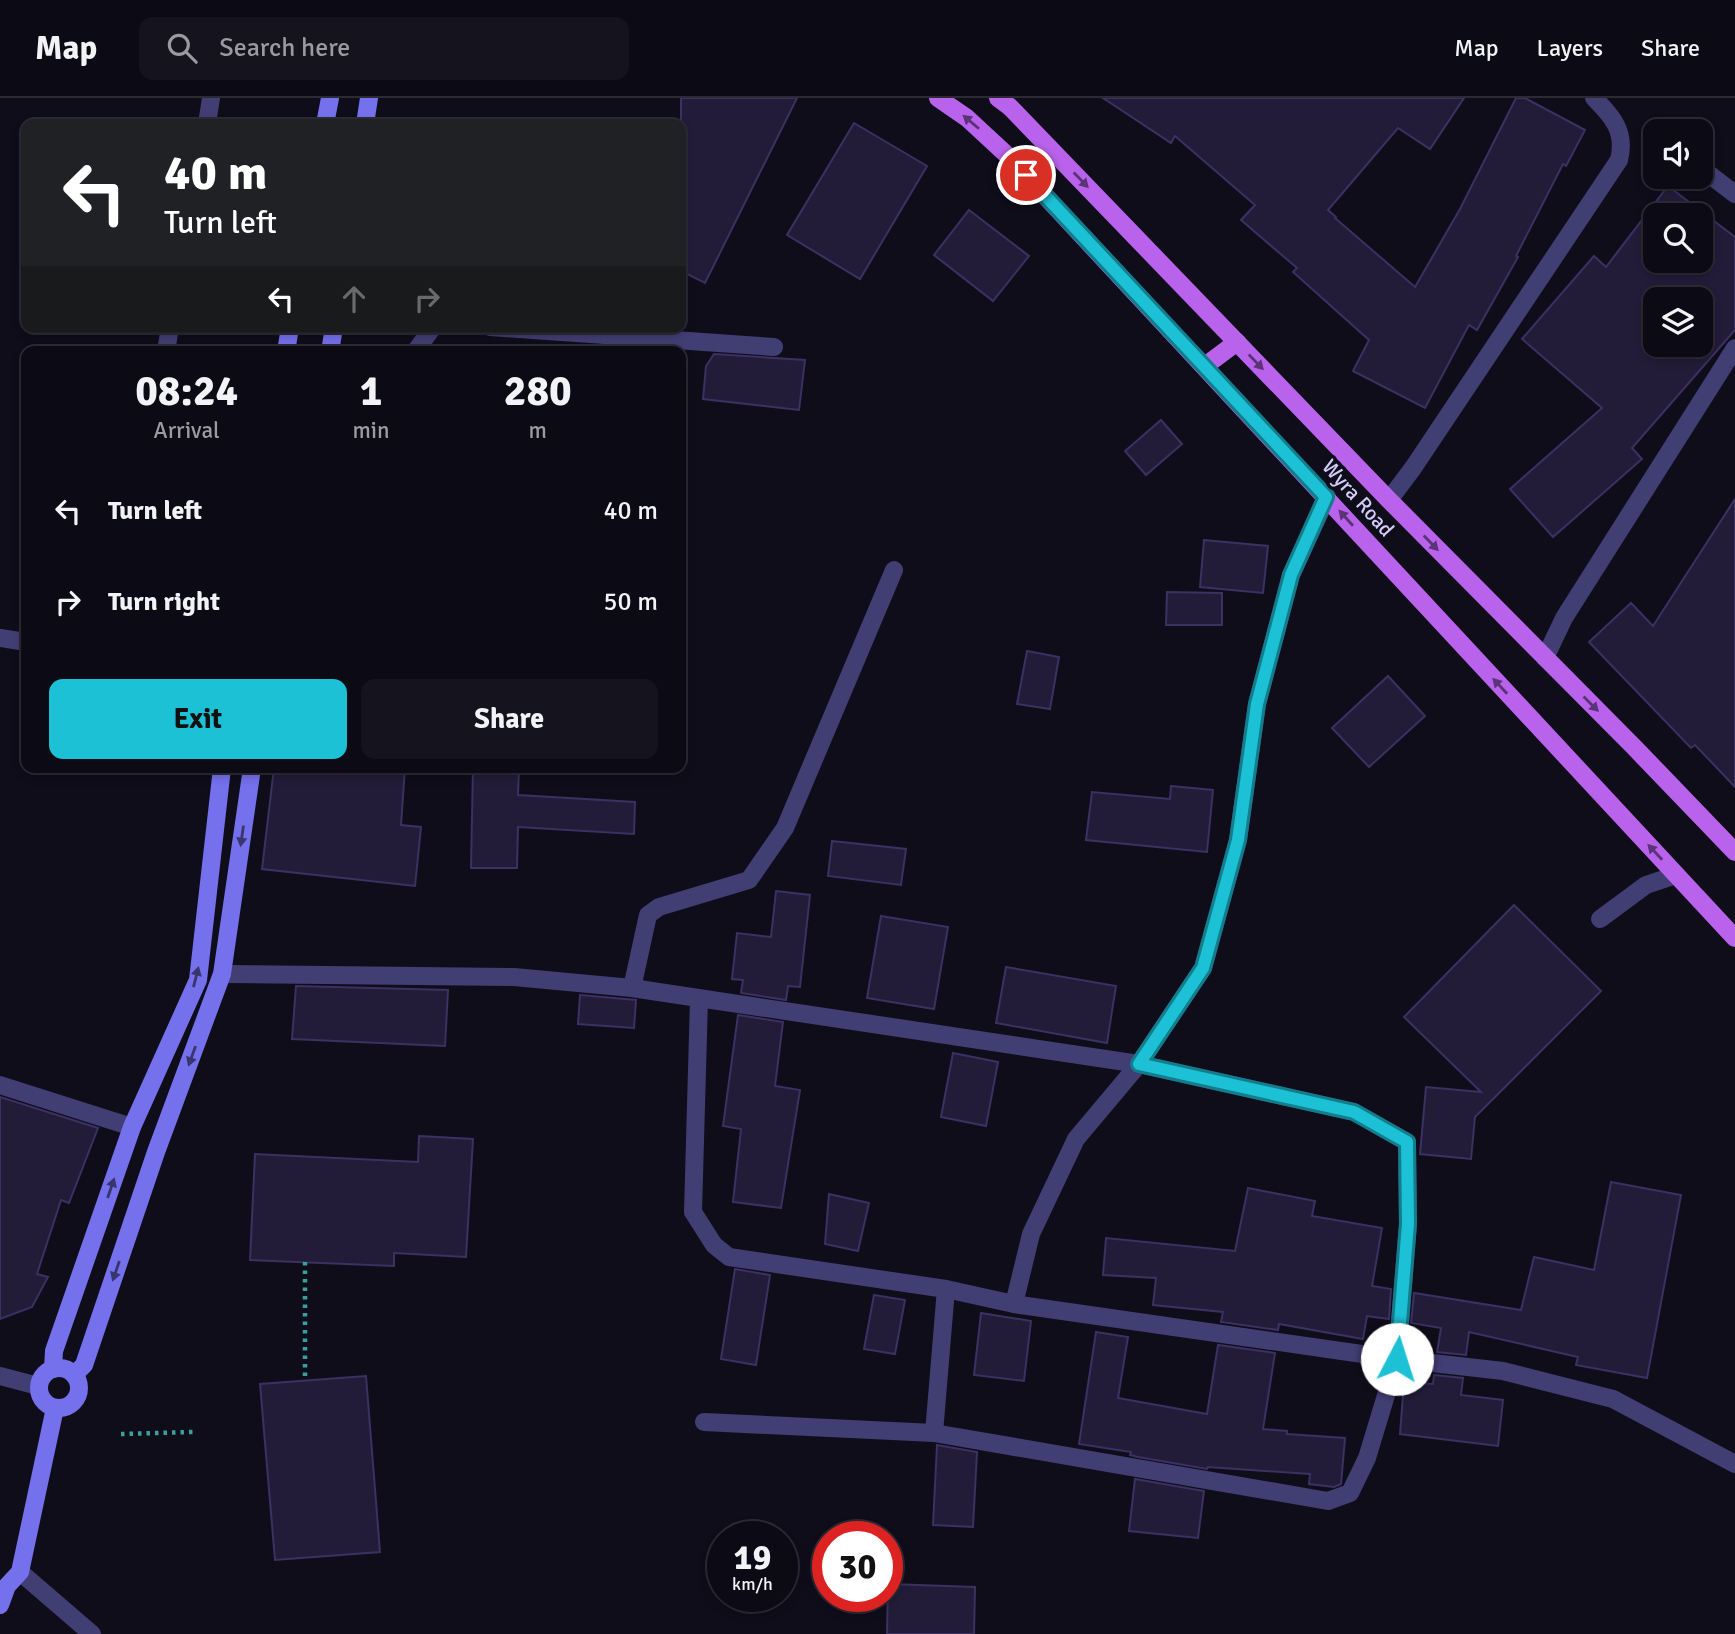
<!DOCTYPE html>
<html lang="en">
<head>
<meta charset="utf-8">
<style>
  :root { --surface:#0c0a14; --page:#15131d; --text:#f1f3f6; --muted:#9a9aa0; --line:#2c2b34; --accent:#1cc1d6 }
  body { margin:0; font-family:Signika,sans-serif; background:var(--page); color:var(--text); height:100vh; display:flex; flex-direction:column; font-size:26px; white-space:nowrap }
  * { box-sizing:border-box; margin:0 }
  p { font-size:23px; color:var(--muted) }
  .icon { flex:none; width:38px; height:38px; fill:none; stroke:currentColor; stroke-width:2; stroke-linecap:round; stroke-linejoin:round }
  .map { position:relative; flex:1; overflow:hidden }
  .details { position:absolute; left:21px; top:248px; width:665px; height:427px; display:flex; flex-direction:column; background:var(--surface); border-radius:14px; box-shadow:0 4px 10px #0003,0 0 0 2px var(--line) }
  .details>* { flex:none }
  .top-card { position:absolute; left:21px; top:21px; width:665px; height:214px; border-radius:14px; box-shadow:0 4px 10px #0003,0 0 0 2px var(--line); background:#202124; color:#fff; overflow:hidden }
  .tools { position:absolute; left:1643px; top:21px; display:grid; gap:14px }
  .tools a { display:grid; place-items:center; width:70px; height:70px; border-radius:14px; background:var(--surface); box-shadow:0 4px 10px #0003,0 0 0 2px var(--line); font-size:35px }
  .speed { position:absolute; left:707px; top:1423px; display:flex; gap:14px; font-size:35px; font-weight:700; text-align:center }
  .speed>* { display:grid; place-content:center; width:91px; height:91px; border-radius:50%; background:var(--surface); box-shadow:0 4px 10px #0003,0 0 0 2px var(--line); line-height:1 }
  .speed small { font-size:18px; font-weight:400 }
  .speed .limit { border:10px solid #d22; background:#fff; color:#111 }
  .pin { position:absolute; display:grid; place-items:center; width:60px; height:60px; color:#fff; margin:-30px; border:4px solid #fff; border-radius:50%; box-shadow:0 2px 7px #0007 }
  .me { position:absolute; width:77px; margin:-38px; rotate:5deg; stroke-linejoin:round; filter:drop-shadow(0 0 5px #0008) }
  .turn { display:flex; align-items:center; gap:24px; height:147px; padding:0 28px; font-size:32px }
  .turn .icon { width:91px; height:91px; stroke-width:2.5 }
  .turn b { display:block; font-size:49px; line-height:60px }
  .lanes { display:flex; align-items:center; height:66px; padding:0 28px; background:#0003; justify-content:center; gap:35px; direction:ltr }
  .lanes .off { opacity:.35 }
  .eta { display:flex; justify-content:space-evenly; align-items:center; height:119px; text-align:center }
  .eta b { font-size:42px; font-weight:700; line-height:49px }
  .action { display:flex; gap:14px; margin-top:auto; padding:14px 28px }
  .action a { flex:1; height:80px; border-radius:14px; background:var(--accent); color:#111; font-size:28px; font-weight:700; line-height:80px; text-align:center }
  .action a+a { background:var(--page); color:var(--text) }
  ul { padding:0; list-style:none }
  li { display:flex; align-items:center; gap:21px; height:91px; padding:0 28px }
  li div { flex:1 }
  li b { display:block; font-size:26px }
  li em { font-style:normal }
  header { display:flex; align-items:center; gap:42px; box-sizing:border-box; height:98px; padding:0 35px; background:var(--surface); border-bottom:2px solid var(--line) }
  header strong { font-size:33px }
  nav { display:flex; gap:38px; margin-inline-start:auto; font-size:24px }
  .search { width:490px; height:63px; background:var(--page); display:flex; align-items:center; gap:18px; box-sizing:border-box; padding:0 24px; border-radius:14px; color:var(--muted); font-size:26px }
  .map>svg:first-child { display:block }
</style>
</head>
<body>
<header>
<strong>Map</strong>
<div class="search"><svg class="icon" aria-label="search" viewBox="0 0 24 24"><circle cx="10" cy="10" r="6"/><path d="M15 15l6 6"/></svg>Search here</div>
<nav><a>Map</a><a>Layers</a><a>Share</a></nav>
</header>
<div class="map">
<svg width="1735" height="1536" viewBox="0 0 1735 1536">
  <rect width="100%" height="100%" fill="#100d1b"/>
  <g fill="#221c39" stroke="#3b3162" stroke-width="2" fill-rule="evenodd">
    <polygon points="681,0 797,0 705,185 681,173"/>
    <polygon points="1103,0 1464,0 1430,51 1398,30 1328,112 1336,119 1335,120 1415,189 1460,111 1516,0 1525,0 1585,32 1566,68 1563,66 1516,158 1518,159 1477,232 1469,227 1425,310 1353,273 1369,242 1293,174 1297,170 1241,122 1255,107 1175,38 1171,45"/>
    <polygon points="854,25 927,68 860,181 787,137"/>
    <path d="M1668,88L1735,139V232L1632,350L1642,361L1553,439L1510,391L1602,310L1522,241L1594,158L1606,169ZM1656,117H1701V163H1656ZM1656,201H1701V247H1656Z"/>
    <polygon points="969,112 1029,158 993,203 934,157"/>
    <polygon points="714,256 805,262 799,312 703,301 706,268"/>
    <polygon points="1161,322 1182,346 1146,377 1125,353"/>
    <polygon points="1735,401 1735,689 1695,647 1691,650 1589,544 1631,505 1653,528"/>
    <polygon points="1204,442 1268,448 1263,495 1200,489"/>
    <polygon points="1167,494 1222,495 1222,527 1166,527"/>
    <polygon points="1027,553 1059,559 1050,611 1017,606"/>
    <polygon points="1388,578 1425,618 1369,669 1332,630"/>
    <polygon points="274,670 405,670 401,727 421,729 415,788 262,771"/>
    <polygon points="473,670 519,670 518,697 635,704 634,736 518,729 517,770 471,770"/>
    <polygon points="1171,688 1213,692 1207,754 1086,742 1092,694 1170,701"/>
    <polygon points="832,743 906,751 901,787 828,778"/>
    <polygon points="776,793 810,797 800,889 788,888 786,902 741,895 743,882 732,881 737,835 771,839"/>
    <polygon points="1514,807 1601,893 1475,1019 1471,1061 1420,1056 1426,989 1481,994 1404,919"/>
    <polygon points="881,818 948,829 934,911 867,900"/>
    <polygon points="1006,869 1116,888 1107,945 996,925"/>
    <polygon points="296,888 448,892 445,948 292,941"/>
    <polygon points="580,897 636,902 634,930 578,926"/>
    <polygon points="738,917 783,924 775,988 800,992 781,1110 733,1104 741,1031 723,1028"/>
    <polygon points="953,955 998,964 986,1028 941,1019"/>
    <polygon points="0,999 98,1030 69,1105 61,1102 37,1176 48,1179 32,1209 0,1221"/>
    <polygon points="419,1038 473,1041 466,1159 394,1155 394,1168 250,1162 255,1056 418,1064"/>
    <polygon points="1611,1084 1681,1097 1647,1280 1576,1267 1578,1259 1469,1234 1466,1257 1437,1254 1441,1230 1411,1225 1414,1195 1521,1212 1534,1159 1594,1172"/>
    <polygon points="1248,1090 1315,1103 1312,1118 1382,1130 1372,1188 1391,1191 1389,1221 1367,1218 1363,1241 1279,1226 1278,1232 1221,1224 1223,1214 1153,1207 1156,1180 1103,1177 1106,1140 1235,1153"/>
    <polygon points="829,1096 869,1105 858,1153 825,1146"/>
    <polygon points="735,1171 770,1177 756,1267 721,1261"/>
    <polygon points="874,1197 905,1202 895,1256 864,1251"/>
    <polygon points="981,1215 1031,1223 1024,1283 974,1277"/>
    <polygon points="1096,1234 1128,1239 1118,1300 1207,1316 1218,1247 1275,1255 1263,1331 1287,1333 1287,1336 1345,1340 1341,1386 1334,1389 1309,1386 1310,1376 1208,1369 1207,1371 1138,1359 1130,1357 1131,1354 1079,1346"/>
    <polygon points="1434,1277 1463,1280 1461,1297 1503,1302 1498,1348 1400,1336 1404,1284 1433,1286"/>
    <polygon points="366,1278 380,1454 275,1462 260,1286"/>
    <polygon points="937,1347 977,1354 973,1429 933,1427"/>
    <polygon points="1135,1381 1204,1393 1198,1440 1129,1433"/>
    <polygon points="888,1486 975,1489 974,1536 887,1536"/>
  </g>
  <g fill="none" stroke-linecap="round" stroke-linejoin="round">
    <g stroke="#3b9f9a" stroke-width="4.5" stroke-dasharray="3.5 5" stroke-linecap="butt">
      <polyline points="305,1164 305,1283"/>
      <polyline points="121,1336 193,1334"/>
    </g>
    <g stroke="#413e74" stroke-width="18">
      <polyline points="207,26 211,0"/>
      <polyline points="1701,70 1735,96"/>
      <polyline points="166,254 170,229"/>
      <polyline points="0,540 26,544"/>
      <polyline points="1600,821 1646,787 1676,777"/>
    </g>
    <g stroke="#413e74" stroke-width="18">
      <polyline points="490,229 774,249"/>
      <polyline points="415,254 433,229"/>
      <path d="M1389,402L1413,370L1619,62C1626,34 1613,19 1594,0"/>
      <polyline points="1545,560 1564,520 1735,250"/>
      <polyline points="222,876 514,879 632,890 1139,966 1354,1014 1407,1044 1408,1126 1397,1261 1367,1360 1350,1395 1328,1403 934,1335 704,1324"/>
      <polyline points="632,890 648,817 659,809 749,782 785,730 894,472"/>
      <polyline points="699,901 693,1114 714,1147 729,1159 946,1191 1014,1206 1397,1261 1503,1273 1613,1301 1735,1366"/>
      <polyline points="0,987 132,1029"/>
      <polyline points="1014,1206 1031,1136 1076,1041 1139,966 1203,870 1238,742 1257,606 1291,477 1327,399"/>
      <polyline points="0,1278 38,1288"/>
      <polyline points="934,1335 946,1191"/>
      <polyline points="20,1474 92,1536"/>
    </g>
    <g stroke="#7570ec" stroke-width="18">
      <polyline points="325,26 330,0"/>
      <polyline points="365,26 369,0"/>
      <polyline points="286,254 290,229"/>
      <polyline points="330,254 334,229"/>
      <circle cx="59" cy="1290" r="20"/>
      <polyline points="53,1271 54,1253 132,1029 198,882 222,670"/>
      <polyline points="74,1277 84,1267 156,1054 222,876 252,670"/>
      <polyline points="0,1507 7,1488 20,1474 55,1310"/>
    </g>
    <g stroke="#b962eb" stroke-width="18">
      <polyline points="938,0 967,20 1008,58 1735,840"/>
      <polyline points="998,0 1010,9 1389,402 1634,649 1735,754"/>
      <polyline points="1205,268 1237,244"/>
    </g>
  </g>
  <defs><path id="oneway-solid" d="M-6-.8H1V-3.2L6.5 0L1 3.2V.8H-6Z" transform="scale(1.75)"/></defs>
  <g fill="#5c3379">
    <use href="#oneway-solid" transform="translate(971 24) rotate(-140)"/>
    <use href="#oneway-solid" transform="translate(1081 82) rotate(46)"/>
    <use href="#oneway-solid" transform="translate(1256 264) rotate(46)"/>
    <use href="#oneway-solid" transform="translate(1346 420) rotate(-132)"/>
    <use href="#oneway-solid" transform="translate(1431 445) rotate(46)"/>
    <use href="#oneway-solid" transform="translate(1500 588) rotate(-133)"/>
    <use href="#oneway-solid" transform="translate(1591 606) rotate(45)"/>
    <use href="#oneway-solid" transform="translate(1655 754) rotate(-133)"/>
  </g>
  <g fill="#38356f">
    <use href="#oneway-solid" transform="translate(242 738) rotate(98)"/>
    <use href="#oneway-solid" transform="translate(196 879) rotate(-76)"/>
    <use href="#oneway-solid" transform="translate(192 958) rotate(110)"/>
    <use href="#oneway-solid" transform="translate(111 1090) rotate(-71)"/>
    <use href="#oneway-solid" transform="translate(116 1173) rotate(109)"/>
  </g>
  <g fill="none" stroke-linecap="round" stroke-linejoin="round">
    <g stroke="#127d8b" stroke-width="18">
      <polyline id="route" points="1026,77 1326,399 1291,477 1257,606 1238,742 1203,870 1139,966 1354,1014 1407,1044 1408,1126 1397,1261"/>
    </g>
    <use href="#route" stroke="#1cc1d6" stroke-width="12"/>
  </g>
  <g text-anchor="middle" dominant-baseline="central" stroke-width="7" stroke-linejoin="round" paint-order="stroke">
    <g font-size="21" fill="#d3cdf9" stroke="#100d1b">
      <text transform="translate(1358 400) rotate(48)">Wyra Road</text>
    </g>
  </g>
</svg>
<div class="tools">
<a><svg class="icon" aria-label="sound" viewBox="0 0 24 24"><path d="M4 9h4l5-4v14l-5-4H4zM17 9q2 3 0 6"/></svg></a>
<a><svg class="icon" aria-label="search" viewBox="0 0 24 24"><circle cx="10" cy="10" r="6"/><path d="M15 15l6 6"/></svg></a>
<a><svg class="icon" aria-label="layers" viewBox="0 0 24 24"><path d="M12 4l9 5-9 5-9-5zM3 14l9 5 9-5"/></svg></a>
</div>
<div class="speed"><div>19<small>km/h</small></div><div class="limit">30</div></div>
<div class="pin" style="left:1026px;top:77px;background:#d93025"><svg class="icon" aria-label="arrive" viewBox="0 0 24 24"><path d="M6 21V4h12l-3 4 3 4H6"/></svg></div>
<svg class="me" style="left:1397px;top:1261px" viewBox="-20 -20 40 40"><circle r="19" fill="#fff"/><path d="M0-13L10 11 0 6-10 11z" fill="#1cc1d6"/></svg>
<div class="top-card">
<div class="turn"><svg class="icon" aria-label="left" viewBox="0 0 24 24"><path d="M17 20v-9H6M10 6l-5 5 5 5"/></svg><div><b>40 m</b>Turn left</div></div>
<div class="lanes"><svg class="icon" aria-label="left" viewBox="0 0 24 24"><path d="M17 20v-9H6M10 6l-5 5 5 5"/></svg><svg class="icon off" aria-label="ahead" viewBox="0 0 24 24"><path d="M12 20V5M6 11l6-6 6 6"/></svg><svg class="icon off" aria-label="right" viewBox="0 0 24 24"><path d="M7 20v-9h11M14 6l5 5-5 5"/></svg></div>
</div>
<section class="details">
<div class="eta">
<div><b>08:24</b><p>Arrival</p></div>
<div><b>1</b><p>min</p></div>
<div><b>280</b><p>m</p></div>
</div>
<ul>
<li><svg class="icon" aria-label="left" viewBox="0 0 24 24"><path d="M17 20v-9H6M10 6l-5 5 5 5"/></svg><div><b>Turn left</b></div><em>40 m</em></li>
<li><svg class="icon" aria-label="right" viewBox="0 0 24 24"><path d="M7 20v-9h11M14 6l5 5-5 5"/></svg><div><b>Turn right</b></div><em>50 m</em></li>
</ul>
<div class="action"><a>Exit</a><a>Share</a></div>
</section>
</div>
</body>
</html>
